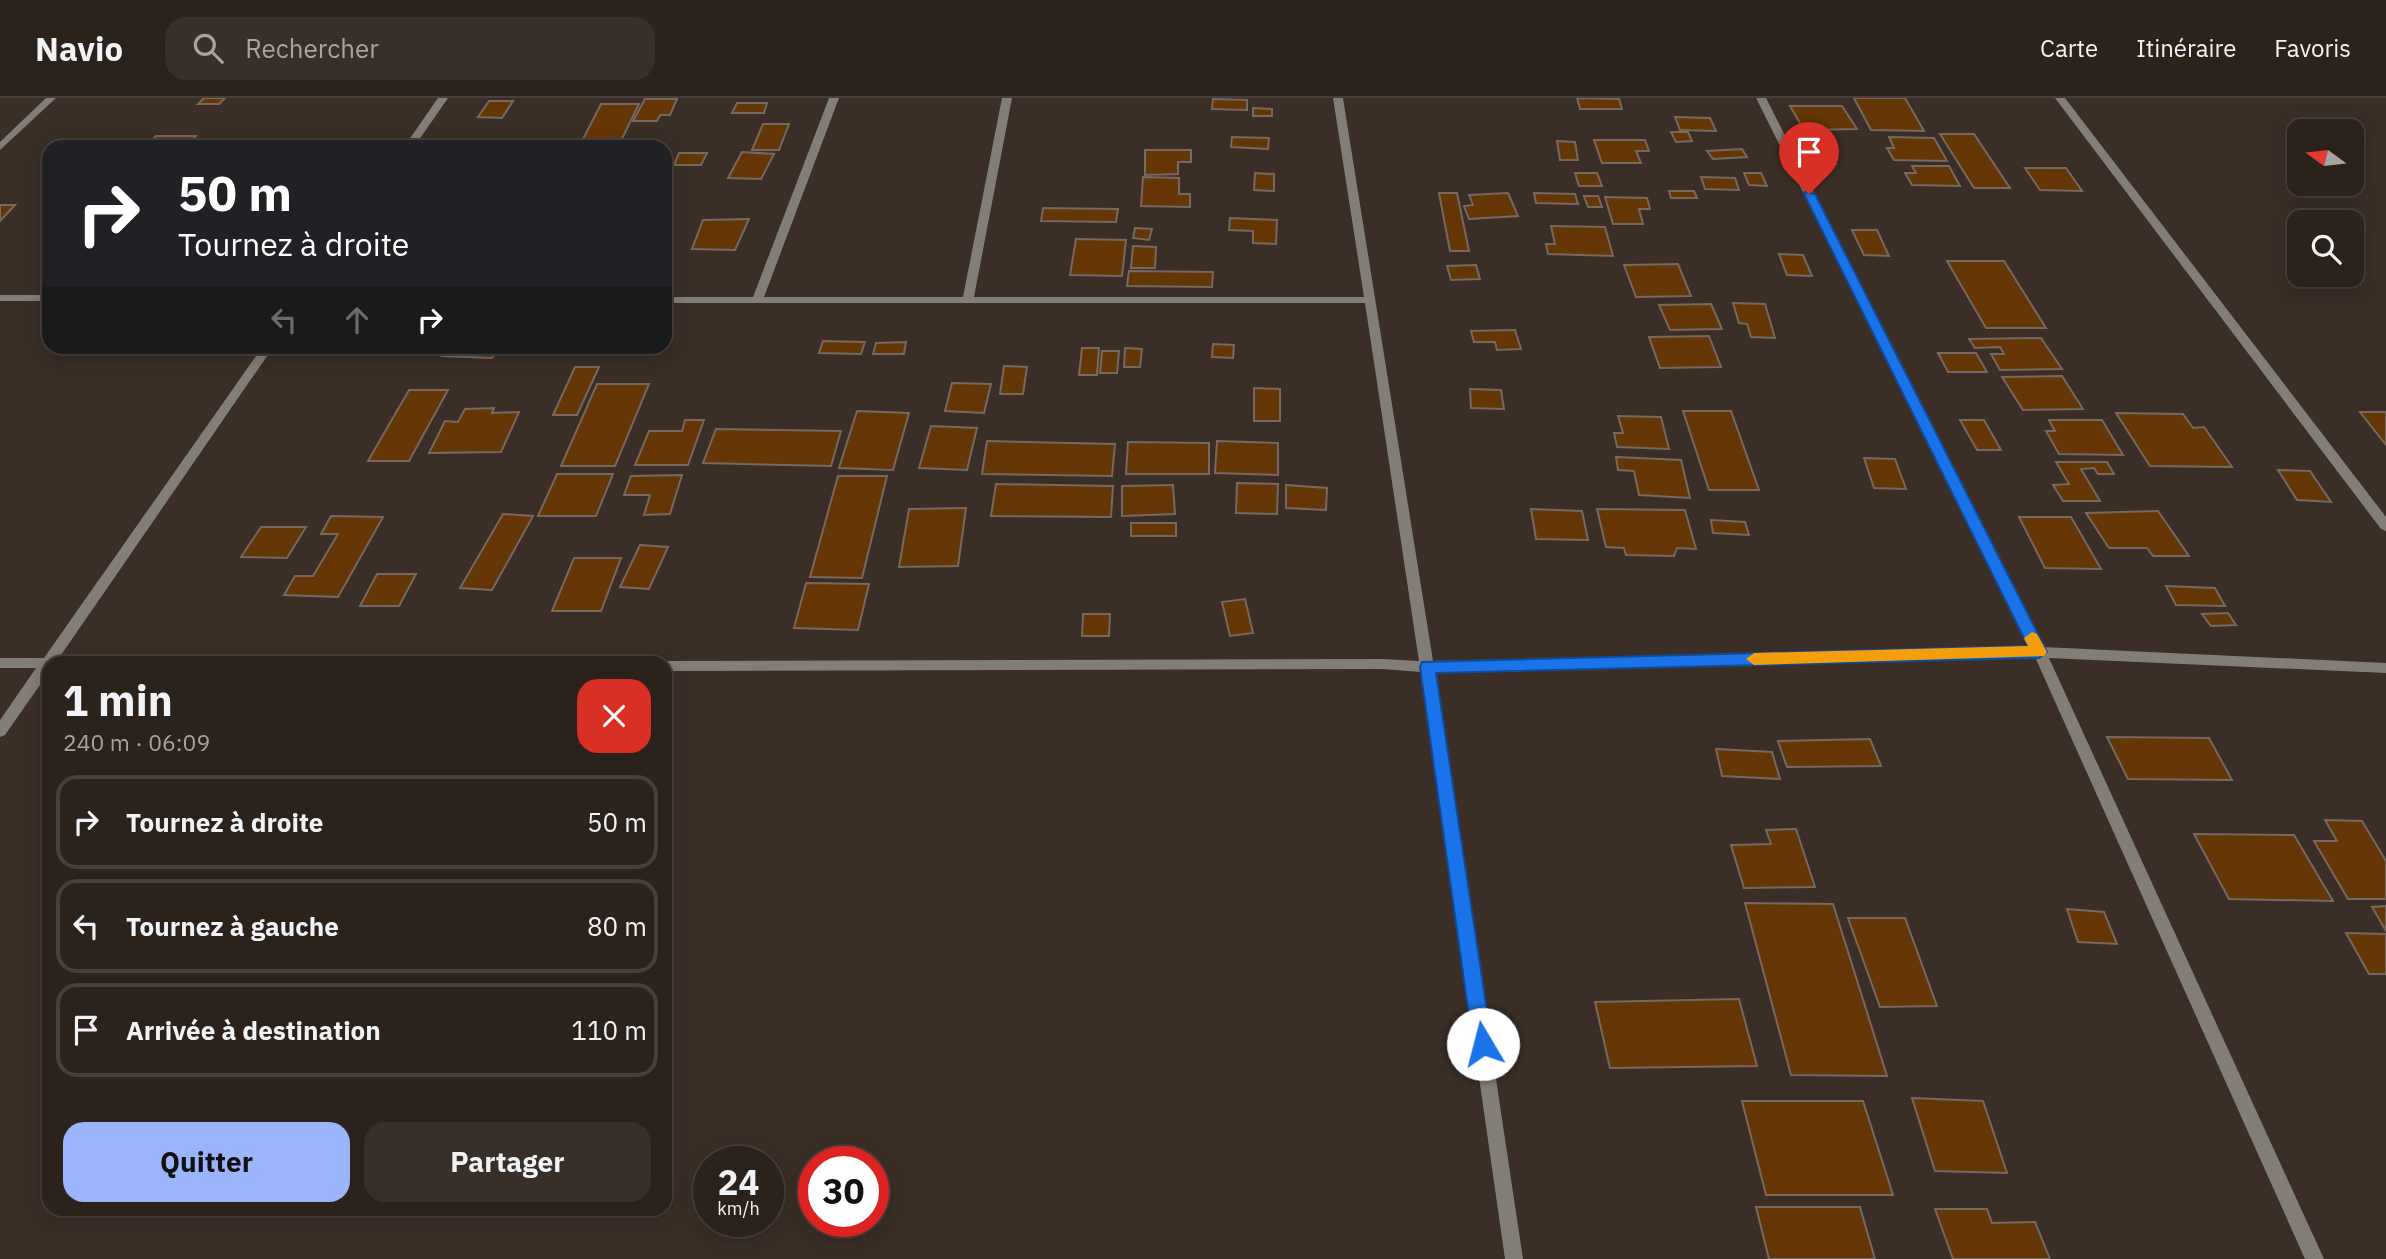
<!DOCTYPE html>
<html lang="fr">
<head>
<meta charset="utf-8">
<style>
  :root { --surface:#2c221c; --page:#382f29; --text:#f1f3f6; --muted:#a6a4a3; --line:#483f3b; --accent:#9bb5fd }
  body { margin:0; font-family:"IBM Plex Sans",sans-serif; background:var(--page); color:var(--text); height:100vh; display:flex; flex-direction:column; font-size:26px; white-space:nowrap }
  * { box-sizing:border-box; margin:0 }
  p { font-size:23px; color:var(--muted) }
  .icon { flex:none; width:38px; height:38px; fill:none; stroke:currentColor; stroke-width:2; stroke-linecap:round; stroke-linejoin:round }
  .map { position:relative; flex:1; overflow:hidden }
  .panel { position:absolute; left:42px; top:558px; width:630px; height:560px; display:flex; flex-direction:column; background:var(--surface); border-radius:21px; box-shadow:0 4px 18px #0003,0 0 0 2px var(--line) }
  .panel>* { flex:none }
  .guide { position:absolute; left:42px; top:42px; width:630px; height:214px; border-radius:21px; box-shadow:0 4px 18px #0003,0 0 0 2px var(--line); background:#202124; color:#fff; overflow:hidden }
  .needle { width:46px; rotate:285deg }
  .controls { position:absolute; left:2287px; top:21px; display:grid; gap:14px }
  .controls a { display:grid; place-items:center; width:77px; height:77px; border-radius:14px; background:var(--surface); box-shadow:0 4px 18px #0003,0 0 0 2px var(--line); font-size:35px }
  .speed { position:absolute; left:693px; top:1048px; display:flex; gap:14px; font-size:35px; font-weight:700; text-align:center }
  .speed>* { display:grid; place-content:center; width:91px; height:91px; border-radius:50%; background:var(--surface); box-shadow:0 4px 18px #0003,0 0 0 2px var(--line); line-height:1 }
  .speed small { font-size:18px; font-weight:400 }
  .speed .limit { border:10px solid #d22; background:#fff; color:#111 }
  .pin { position:absolute; display:grid; place-items:center; width:60px; height:60px; color:#fff; margin:-72px -30px; border-radius:50% 50% 50% 0; rotate:-45deg; box-shadow:0 0 7px #0007 }
  .pin .icon { rotate:45deg }
  .me { position:absolute; width:77px; margin:-38px; rotate:352deg; stroke-linejoin:round; filter:drop-shadow(0 0 5px #0008) }
  .turn { display:flex; align-items:center; gap:24px; height:147px; padding:0 21px; font-size:32px }
  .turn .icon { width:91px; height:91px; stroke-width:2.5 }
  .turn b { display:block; font-size:49px; line-height:60px }
  .lanes { display:flex; align-items:center; height:66px; padding:0 21px; background:#0003; justify-content:center; gap:35px; direction:ltr }
  .lanes .off { opacity:.35 }
  .round { display:grid; place-items:center; flex:none; width:74px; height:74px; border-radius:21px; background:var(--page) }
  .headline { display:flex; align-items:center; justify-content:space-between; height:119px; padding:0 21px }
  h1 { font-size:42px; font-weight:700; line-height:52px }
  .button { display:flex; gap:14px; margin-top:auto; padding:14px 21px }
  .button a { flex:1; height:80px; border-radius:21px; background:var(--accent); color:#111; font-size:28px; font-weight:700; line-height:80px; text-align:center }
  .button a+a { background:var(--page); color:var(--text) }
  ul { padding:0; list-style:none }
  li { display:flex; align-items:center; gap:21px; height:94px; margin:0 14px 10px; padding:0 7px; border:4px solid var(--line); border-radius:21px }
  li div { flex:1 }
  li b { display:block; font-size:26px }
  li em { font-style:normal }
  header { display:flex; align-items:center; gap:42px; box-sizing:border-box; height:98px; padding:0 35px; background:var(--surface); border-bottom:2px solid var(--line) }
  header strong { font-size:33px }
  nav { display:flex; gap:38px; margin-inline-start:auto; font-size:24px }
  .search { width:490px; height:63px; background:var(--page); display:flex; align-items:center; gap:18px; box-sizing:border-box; padding:0 24px; border-radius:21px; color:var(--muted); font-size:26px }
  .map>svg:first-child { display:block }
</style>
</head>
<body>
<header>
<strong>Navio</strong>
<div class="search"><svg class="icon" aria-label="search" viewBox="0 0 24 24"><circle cx="10" cy="10" r="6"/><path d="M15 15l6 6"/></svg>Rechercher</div>
<nav><a>Carte</a><a>Itinéraire</a><a>Favoris</a></nav>
</header>
<div class="map">
<svg width="2386" height="1161" viewBox="0 0 2386 1161">
  <rect width="100%" height="100%" fill="#3a2e26"/>
  <g fill="#653606" stroke="#76695f" stroke-width="2">
    <polygon points="204,0 225,0 219,6 198,6"/>
    <polygon points="1577,0 1619,1 1622,11 1580,11"/>
    <polygon points="1854,0 1905,0 1924,33 1871,32"/>
    <polygon points="645,1 677,1 670,17 660,17 657,23 633,23"/>
    <polygon points="1213,1 1247,2 1247,12 1212,11"/>
    <polygon points="489,3 513,3 502,20 478,19"/>
    <polygon points="737,5 767,5 764,15 732,15"/>
    <polygon points="601,6 639,6 618,49 579,49"/>
    <polygon points="1790,8 1842,8 1857,31 1804,32"/>
    <polygon points="1253,10 1272,11 1272,18 1253,18"/>
    <polygon points="1675,19 1710,20 1716,33 1680,32"/>
    <polygon points="763,26 789,26 779,52 752,52"/>
    <polygon points="1671,34 1688,34 1692,43 1676,44"/>
    <polygon points="1940,36 1974,36 2010,90 1974,90"/>
    <polygon points="156,38 196,38 187,48 146,49"/>
    <polygon points="1232,39 1269,40 1268,51 1231,49"/>
    <polygon points="1889,39 1934,40 1947,63 1894,62 1887,50 1894,50"/>
    <polygon points="1594,42 1645,42 1649,53 1636,53 1641,65 1602,65"/>
    <polygon points="1557,43 1575,44 1578,62 1560,62"/>
    <polygon points="1742,51 1747,59 1713,61 1707,53"/>
    <polygon points="1145,52 1191,52 1191,64 1178,64 1178,76 1145,77"/>
    <polygon points="742,54 774,56 761,81 728,80"/>
    <polygon points="1810,54 1829,54 1836,66 1817,66"/>
    <polygon points="679,55 707,55 701,67 674,67"/>
    <polygon points="1912,68 1949,68 1960,88 1912,87 1905,75 1916,75"/>
    <polygon points="2025,70 2066,70 2082,93 2040,92"/>
    <polygon points="1255,75 1274,76 1274,93 1254,92"/>
    <polygon points="1575,75 1597,75 1602,88 1579,88"/>
    <polygon points="1744,75 1761,75 1767,88 1749,87"/>
    <polygon points="1143,79 1179,80 1179,96 1190,96 1190,109 1141,108"/>
    <polygon points="1701,79 1735,80 1739,92 1705,91"/>
    <polygon points="1669,93 1694,93 1697,100 1671,100"/>
    <polygon points="1439,95 1457,95 1469,153 1450,153"/>
    <polygon points="1508,95 1518,118 1469,121 1464,108 1473,107 1469,97"/>
    <polygon points="1534,95 1575,96 1578,106 1536,105"/>
    <polygon points="1584,98 1598,98 1602,109 1588,109"/>
    <polygon points="1605,99 1647,100 1650,111 1639,111 1643,126 1613,126"/>
    <polygon points="0,107 15,107 0,123"/>
    <polygon points="1043,110 1118,111 1116,124 1041,123"/>
    <polygon points="1230,120 1277,122 1276,146 1253,145 1253,133 1229,132"/>
    <polygon points="749,121 735,152 692,151 703,122"/>
    <polygon points="1551,128 1605,129 1613,158 1548,156 1546,146 1555,146"/>
    <polygon points="1135,130 1152,131 1149,142 1133,140"/>
    <polygon points="1852,132 1877,132 1889,158 1864,157"/>
    <polygon points="1076,141 1126,142 1122,178 1070,177"/>
    <polygon points="1133,148 1156,149 1155,170 1131,170"/>
    <polygon points="1779,156 1803,157 1812,178 1787,177"/>
    <polygon points="1947,163 2004,163 2046,230 1986,230"/>
    <polygon points="1678,166 1691,198 1636,199 1624,167"/>
    <polygon points="1476,167 1480,181 1451,182 1447,168"/>
    <polygon points="1129,173 1213,174 1212,189 1127,188"/>
    <polygon points="1733,205 1765,206 1775,240 1751,239 1747,226 1739,225"/>
    <polygon points="1711,206 1722,231 1670,232 1659,207"/>
    <polygon points="1515,232 1521,251 1497,252 1495,244 1474,244 1471,233"/>
    <polygon points="1709,238 1721,269 1660,270 1649,239"/>
    <polygon points="2041,240 2062,271 2000,272 1991,256 2004,256 2000,249 1975,250 1969,241"/>
    <polygon points="823,243 865,244 861,256 819,255"/>
    <polygon points="906,244 904,256 873,256 876,245"/>
    <polygon points="1213,246 1234,247 1233,260 1212,259"/>
    <polygon points="449,248 499,248 492,260 442,258"/>
    <polygon points="1082,250 1099,250 1097,277 1079,277"/>
    <polygon points="1125,250 1142,251 1140,269 1124,269"/>
    <polygon points="1102,253 1119,253 1117,275 1100,275"/>
    <polygon points="1938,255 1976,255 1987,274 1948,274"/>
    <polygon points="1004,268 1027,269 1023,296 1000,296"/>
    <polygon points="575,269 599,269 577,317 553,317"/>
    <polygon points="2062,278 2083,311 2023,312 2002,279"/>
    <polygon points="952,285 991,286 984,315 945,313"/>
    <polygon points="597,286 649,286 615,368 561,368"/>
    <polygon points="1254,290 1280,291 1280,323 1254,323"/>
    <polygon points="1470,291 1501,292 1504,311 1471,310"/>
    <polygon points="409,292 448,292 409,363 368,363"/>
    <polygon points="494,310 492,315 519,314 501,354 429,355 445,323 458,324 465,311"/>
    <polygon points="857,313 909,315 893,372 839,370"/>
    <polygon points="1683,313 1731,313 1759,392 1709,392"/>
    <polygon points="2360,314 2386,314 2386,347"/>
    <polygon points="2116,315 2183,316 2193,330 2204,329 2232,369 2150,368"/>
    <polygon points="1618,318 1661,319 1669,351 1617,349 1614,335 1623,335"/>
    <polygon points="685,322 704,322 688,367 635,367 649,333 682,333"/>
    <polygon points="1960,322 1984,322 2001,352 1977,352"/>
    <polygon points="2049,322 2102,322 2123,357 2059,356 2046,333 2055,333"/>
    <polygon points="931,328 977,330 967,372 919,370"/>
    <polygon points="716,331 841,333 831,368 703,365"/>
    <polygon points="987,343 1115,346 1112,378 982,376"/>
    <polygon points="1217,343 1278,345 1278,377 1215,375"/>
    <polygon points="1128,344 1209,345 1209,376 1126,376"/>
    <polygon points="1616,359 1681,362 1690,400 1639,397 1634,373 1618,372"/>
    <polygon points="1864,360 1895,361 1906,391 1874,390"/>
    <polygon points="2056,364 2107,364 2114,376 2098,376 2094,370 2081,371 2100,403 2063,403 2053,387 2069,386"/>
    <polygon points="2278,372 2310,373 2331,404 2297,402"/>
    <polygon points="557,376 613,376 596,418 538,418"/>
    <polygon points="682,377 670,416 644,417 650,397 624,397 631,378"/>
    <polygon points="838,378 887,378 862,480 810,479"/>
    <polygon points="1237,385 1278,386 1277,416 1236,415"/>
    <polygon points="996,386 1113,388 1111,419 991,418"/>
    <polygon points="1173,387 1175,416 1122,418 1122,388"/>
    <polygon points="1286,387 1327,390 1326,412 1286,410"/>
    <polygon points="966,410 958,468 899,469 909,411"/>
    <polygon points="1531,411 1582,413 1588,442 1536,441"/>
    <polygon points="1597,411 1685,412 1696,451 1677,450 1674,458 1626,457 1624,450 1606,449"/>
    <polygon points="2158,413 2189,458 2153,458 2147,450 2109,450 2086,415"/>
    <polygon points="503,416 533,418 492,492 460,490"/>
    <polygon points="331,418 383,419 338,499 284,497 295,478 313,478 338,436 321,436"/>
    <polygon points="2019,419 2071,419 2101,471 2045,470"/>
    <polygon points="1711,422 1745,424 1749,437 1713,435"/>
    <rect x="1131" y="425" width="45" height="13"/>
    <polygon points="261,429 306,429 287,460 241,459"/>
    <polygon points="640,447 668,449 649,491 620,489"/>
    <polygon points="574,460 621,460 601,513 552,513"/>
    <polygon points="377,476 416,476 399,508 360,508"/>
    <polygon points="806,485 869,486 858,532 794,530"/>
    <polygon points="2166,488 2215,490 2225,508 2176,507"/>
    <polygon points="1245,501 1253,535 1230,538 1222,504"/>
    <polygon points="2228,515 2236,527 2211,528 2202,516"/>
    <polygon points="1083,516 1110,516 1109,538 1082,538"/>
    <polygon points="2107,639 2209,640 2232,682 2128,681"/>
    <polygon points="1870,641 1881,668 1787,669 1778,643"/>
    <polygon points="1716,651 1772,654 1780,681 1722,678"/>
    <polygon points="2325,722 2362,723 2386,763 2386,801 2348,801 2314,743 2337,743"/>
    <polygon points="1796,731 1815,789 1744,790 1731,747 1771,746 1766,732"/>
    <polygon points="2194,736 2294,737 2333,803 2229,801"/>
    <polygon points="1745,805 1833,806 1887,978 1791,977"/>
    <polygon points="2386,808 2386,833 2372,809"/>
    <polygon points="2067,811 2104,814 2117,846 2078,844"/>
    <polygon points="1848,820 1905,820 1937,908 1880,909"/>
    <polygon points="2346,835 2386,836 2386,876 2369,876"/>
    <polygon points="1739,901 1757,968 1610,970 1595,904"/>
    <polygon points="1912,1000 1983,1003 2007,1075 1935,1073"/>
    <polygon points="1742,1003 1863,1003 1893,1097 1766,1097"/>
    <polygon points="1756,1109 1860,1109 1875,1161 1769,1161"/>
    <polygon points="1935,1111 1987,1111 1992,1125 2035,1124 2050,1161 1953,1161"/>
  </g>
  <g fill="none" stroke-linecap="round" stroke-linejoin="round">
    <g fill="#837d78" fill-rule="evenodd">
      <polygon points="46,0 56,0 0,52 0,44"/>
      <polygon points="438,0 448,0 414,49 404,49"/>
      <polygon points="829,0 839,0 764,199 963,199 1002,0 1012,0 974,199 1364,199 1333,0 1343,0 1433,563 2030,549 1756,0 1766,0 2043,549 2386,565 2386,575 2049,560 2324,1161 2305,1161 2035,559 1435,574 1523,1161 1505,1161 1421,574 1382,571 665,573 665,565 660,565 665,563 1382,561 1419,563 1365,205 665,205 665,199 753,199"/>
      <polygon points="2055,0 2065,0 2386,419 2386,433 2381,431"/>
      <rect x="0" y="197" width="49" height="6"/>
      <polygon points="263,248 274,248 59,560 113,560 118,561 120,565 49,565 49,574 5,637 0,639 0,622 36,570 0,570 0,560 44,560"/>
    </g>
  </g>
  <polygon fill="#1a73e8" stroke="#114b97" stroke-width="2" points="1805,94 1815,96 2047,554 2039,560 1436,575 1492,946 1489,952 1483,955 1476,952 1473,946 1420,569 1422,564 2028,548 1804,96"/>
  <polygon fill="#f59e0b" points="2032,534 2037,536 2047,554 2044,558 1754,567 1746,561 1754,555 2028,548 2024,540"/>
</svg>
<div class="controls">
<a><svg class="needle" viewBox="-14 -14 28 28"><path d="M0-13l5 13h-10z" fill="#e53935"/><path d="M0 13l5-13h-10z" fill="#a6a4a3"/></svg></a>
<a><svg class="icon" aria-label="search" viewBox="0 0 24 24"><circle cx="10" cy="10" r="6"/><path d="M15 15l6 6"/></svg></a>
</div>
<div class="speed"><div>24<small>km/h</small></div><div class="limit">30</div></div>
<div class="pin" style="left:1809px;top:96px;background:#d93025"><svg class="icon" aria-label="arrive" viewBox="0 0 24 24"><path d="M6 21V4h12l-3 4 3 4H6"/></svg></div>
<svg class="me" style="left:1483px;top:946px" viewBox="-20 -20 40 40"><circle r="19" fill="#fff"/><path d="M0-13L10 11 0 6-10 11z" fill="#1a73e8"/></svg>
<div class="guide">
<div class="turn"><svg class="icon" aria-label="right" viewBox="0 0 24 24"><path d="M7 20v-9h11M14 6l5 5-5 5"/></svg><div><b>50 m</b>Tournez à droite</div></div>
<div class="lanes"><svg class="icon off" aria-label="left" viewBox="0 0 24 24"><path d="M17 20v-9H6M10 6l-5 5 5 5"/></svg><svg class="icon off" aria-label="ahead" viewBox="0 0 24 24"><path d="M12 20V5M6 11l6-6 6 6"/></svg><svg class="icon" aria-label="right" viewBox="0 0 24 24"><path d="M7 20v-9h11M14 6l5 5-5 5"/></svg></div>
</div>
<section class="panel">
<div class="headline"><div><h1>1 min</h1><p>240 m · 06:09</p></div><a class="round" style="background:#d93025;color:#fff"><svg class="icon" aria-label="close" viewBox="0 0 24 24"><path d="M6 6l12 12M18 6L6 18"/></svg></a></div>
<ul>
<li><svg class="icon" aria-label="right" viewBox="0 0 24 24"><path d="M7 20v-9h11M14 6l5 5-5 5"/></svg><div><b>Tournez à droite</b></div><em>50 m</em></li>
<li><svg class="icon" aria-label="left" viewBox="0 0 24 24"><path d="M17 20v-9H6M10 6l-5 5 5 5"/></svg><div><b>Tournez à gauche</b></div><em>80 m</em></li>
<li><svg class="icon" aria-label="arrive" viewBox="0 0 24 24"><path d="M6 21V4h12l-3 4 3 4H6"/></svg><div><b>Arrivée à destination</b></div><em>110 m</em></li>
</ul>
<div class="button"><a>Quitter</a><a>Partager</a></div>
</section>
</div>
</body>
</html>
